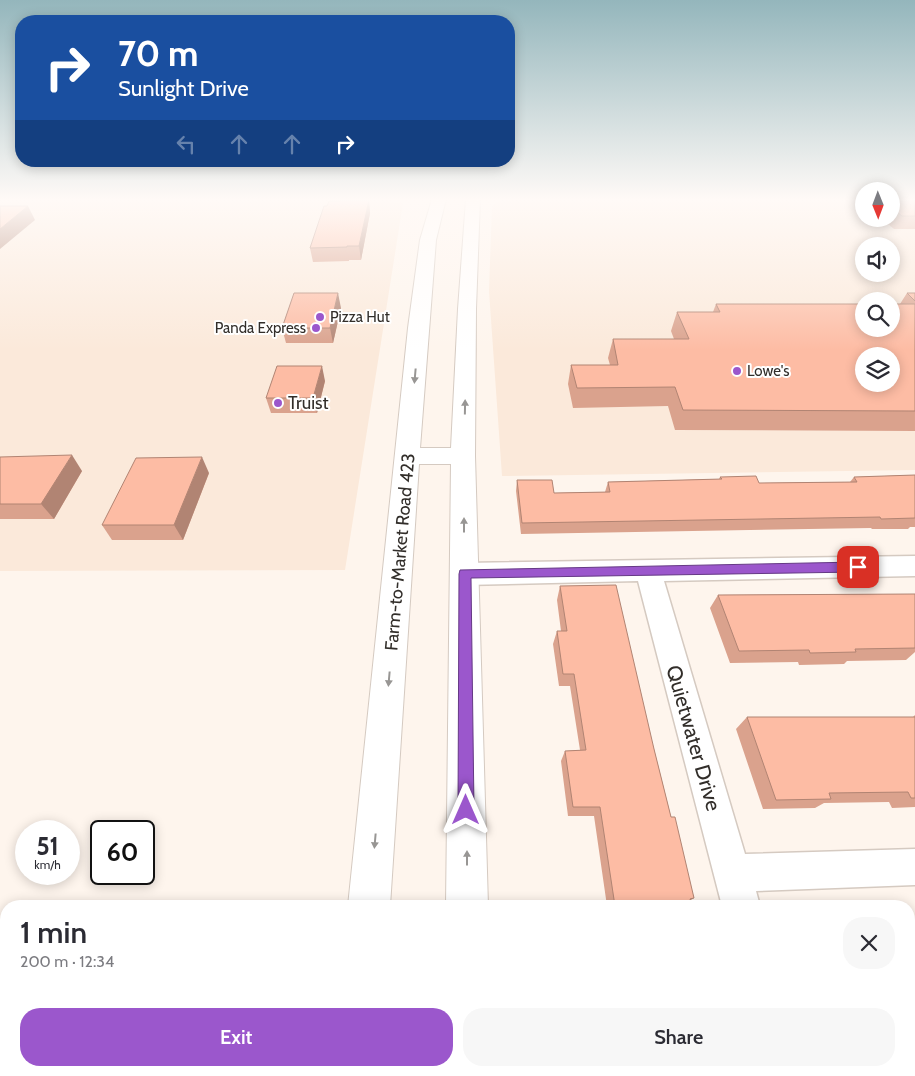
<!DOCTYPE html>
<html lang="en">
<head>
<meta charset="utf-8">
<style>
  :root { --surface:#fff; --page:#f7f7f7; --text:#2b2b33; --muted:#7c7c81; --accent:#9b57cc }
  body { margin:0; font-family:Cabin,sans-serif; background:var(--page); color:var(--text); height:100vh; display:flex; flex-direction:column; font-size:19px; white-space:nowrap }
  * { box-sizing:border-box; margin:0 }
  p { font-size:16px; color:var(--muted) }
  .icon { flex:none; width:28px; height:28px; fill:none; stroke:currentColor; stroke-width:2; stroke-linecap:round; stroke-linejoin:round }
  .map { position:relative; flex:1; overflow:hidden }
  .panel { position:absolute; left:0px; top:900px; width:915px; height:176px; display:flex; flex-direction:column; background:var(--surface); border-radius:20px 20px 0 0; box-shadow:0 2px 12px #0003 }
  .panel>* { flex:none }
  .banner { position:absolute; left:15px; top:15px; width:500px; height:152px; border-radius:20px; box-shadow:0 2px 12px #0003; background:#1a4fa0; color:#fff; overflow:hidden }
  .needle { width:32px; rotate:179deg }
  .controls { position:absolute; left:855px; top:182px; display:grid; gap:10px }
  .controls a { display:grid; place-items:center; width:45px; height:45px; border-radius:50%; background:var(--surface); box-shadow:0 2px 12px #0003; font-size:25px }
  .speed { position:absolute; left:15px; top:820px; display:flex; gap:10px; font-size:25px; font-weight:700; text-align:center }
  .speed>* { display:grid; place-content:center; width:65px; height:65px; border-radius:50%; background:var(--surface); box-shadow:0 2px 12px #0003; line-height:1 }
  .speed small { font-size:12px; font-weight:400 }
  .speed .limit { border:2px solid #111; border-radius:8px; background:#fff; color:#111 }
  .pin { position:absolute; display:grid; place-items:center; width:42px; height:42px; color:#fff; margin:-21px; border-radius:10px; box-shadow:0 2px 8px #0006 }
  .me { position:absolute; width:55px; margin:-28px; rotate:0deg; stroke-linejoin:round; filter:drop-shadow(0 0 4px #0008) }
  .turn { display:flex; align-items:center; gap:18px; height:105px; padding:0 20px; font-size:22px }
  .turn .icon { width:65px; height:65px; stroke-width:2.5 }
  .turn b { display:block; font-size:35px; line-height:42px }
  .lanes { display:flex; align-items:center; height:48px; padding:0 20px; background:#0003; justify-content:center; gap:25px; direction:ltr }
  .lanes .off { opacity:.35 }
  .round { display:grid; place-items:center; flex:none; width:52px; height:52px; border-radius:20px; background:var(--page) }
  .headline { display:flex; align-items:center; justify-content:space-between; height:85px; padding:0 20px }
  h1 { font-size:30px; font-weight:600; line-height:38px }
  .button { display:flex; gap:10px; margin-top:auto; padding:10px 20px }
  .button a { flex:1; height:58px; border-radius:20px; background:var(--accent); color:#fff; font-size:20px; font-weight:600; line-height:58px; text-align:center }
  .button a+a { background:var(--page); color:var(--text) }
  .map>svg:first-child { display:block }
</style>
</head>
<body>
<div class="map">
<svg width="915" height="1076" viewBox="0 0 915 1076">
  <rect width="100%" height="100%" fill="#fef5ed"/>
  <g fill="#fbe9da" fill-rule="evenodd">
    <polygon points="0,199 388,199 389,203 403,203 345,570 0,571"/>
    <path d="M501,199H864V219H891L915,199V470L502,476L489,291L492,206ZM864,246H891V274H864ZM864,301H891V329H864ZM864,356H891V384H864Z"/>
  </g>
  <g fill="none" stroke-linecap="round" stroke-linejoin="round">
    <g stroke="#d5cac1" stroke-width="3">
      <g id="minor">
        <polygon points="915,556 915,576 664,581 745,854 915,849 915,885 756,891 760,906 722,906 638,581 464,585 455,581 451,574 455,567 464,563"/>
        <polygon points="765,1070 809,1070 811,1076 767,1076"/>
      </g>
    </g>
    <g stroke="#d5cac1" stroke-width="2">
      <g id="major">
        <polygon points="432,199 446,199 436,240 420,448 451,448 458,309 466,199 480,199 476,309 475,456 488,906 446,906 451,464 419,464 390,906 348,906 408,328 420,240"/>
        <rect x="331" y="1070" width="48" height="6"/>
        <rect x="444" y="1070" width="48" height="6"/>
      </g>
    </g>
    <use href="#minor" fill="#fff" fill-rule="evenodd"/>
    <use href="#major" fill="#fff" fill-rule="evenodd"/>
  </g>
  <g fill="#daa28d">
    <polygon points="891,199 915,199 915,229 894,229 882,219 891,219"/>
    <polygon points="369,200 370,213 361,260 349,260 349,261 313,262 310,248 327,206 340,201"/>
    <polygon points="907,293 915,293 915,431 675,430 668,406 573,408 568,384 571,365 610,365 608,358 613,339 674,339 671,331 677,312 713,312 716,304 900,304"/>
    <polygon points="341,308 333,343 286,343 282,328"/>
    <polygon points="325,381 317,413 271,413 266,398"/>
    <polygon points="0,457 82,471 54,519 0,519"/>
    <polygon points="209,473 183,540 112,540 102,525"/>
    <polygon points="915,475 915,527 910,527 908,529 872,529 871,528 521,534 516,491 517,480 554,493 605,492 608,482 719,479 720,477 759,483 850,482 854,477"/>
    <polygon points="560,586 654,749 671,817 694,898 691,900 692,906 607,906 594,816 568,816 561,761 565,751 580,750 570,686 559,686 553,644 557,631 561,631 557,600"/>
    <polygon points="915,594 915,652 906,660 847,661 844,664 799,665 798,662 730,663 710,608 718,595"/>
    <polygon points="915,715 915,807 892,808 889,802 824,803 815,808 763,809 736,729 747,717 913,717"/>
    <polygon points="599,1070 727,1070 729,1076 600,1076"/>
    <polygon points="851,1070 909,1070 915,1076 853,1076"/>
  </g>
  <g fill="#b18473">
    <polygon points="369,200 370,213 361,260 359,246"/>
    <polygon points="28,206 35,220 0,249 0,229"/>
    <polygon points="338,293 341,308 333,343 330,328"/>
    <polygon points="322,366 325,381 317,413 313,398"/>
    <polygon points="72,455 82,471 54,519 41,504"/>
    <polygon points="202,457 209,473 183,540 174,525"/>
  </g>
  <g fill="#fdbca4" stroke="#b18473" fill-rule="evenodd">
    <polygon points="891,199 915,199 915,216 902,216 891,207"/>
    <polygon points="340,200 369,200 359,246 347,246 347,247 310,248 324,206 327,206 329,201 340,201"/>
    <polygon points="0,206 28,206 0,229"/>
    <polygon points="294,293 338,293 330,328 282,328"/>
    <polygon points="907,293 915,293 915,301"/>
    <path d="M716,304H864V329H891V304H915V411L683,410L675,387L577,388L571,365H618L613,339H689L677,312H720ZM864,356H891V384H864Z"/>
    <polygon points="277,366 322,366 313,398 266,398"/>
    <polygon points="72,455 41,504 0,504 0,457"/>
    <polygon points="202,457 174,525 102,525 136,458"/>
    <polygon points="915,475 915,518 881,519 880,517 522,523 517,480 552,480 554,493 610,492 608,482 722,479 720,477 756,476 759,483 857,482 854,477"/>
    <polygon points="616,585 654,749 671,817 675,817 694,898 690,899 692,906 615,906 600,807 573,807 565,751 586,750 574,674 563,674 557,631 567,631 560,586"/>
    <polygon points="915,594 915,648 855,649 856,652 810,653 809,650 739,651 718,595"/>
    <polygon points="747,717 915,717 915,798 911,798 908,792 829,793 831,799 776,800"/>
    <polygon points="909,961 915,961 915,1076 875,1076 872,1070 909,1070"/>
    <polygon points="607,1070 727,1070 729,1076 608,1076"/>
  </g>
  <defs><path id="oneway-solid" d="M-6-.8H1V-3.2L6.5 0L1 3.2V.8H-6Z" transform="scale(1.25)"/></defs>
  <g fill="#989694">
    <use href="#oneway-solid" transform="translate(415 376) rotate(95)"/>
    <use href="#oneway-solid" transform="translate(465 407) rotate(-89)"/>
    <use href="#oneway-solid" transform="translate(464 525) rotate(-90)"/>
    <use href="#oneway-solid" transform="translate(389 679) rotate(95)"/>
    <use href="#oneway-solid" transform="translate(375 841) rotate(95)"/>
    <use href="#oneway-solid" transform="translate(467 858) rotate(-90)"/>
  </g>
  <linearGradient id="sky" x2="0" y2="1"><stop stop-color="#94b6bc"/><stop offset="0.57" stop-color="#fffaf7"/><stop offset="1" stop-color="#fffaf7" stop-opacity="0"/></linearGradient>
  <rect width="915" height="350" fill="url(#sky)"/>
  <polygon fill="#9b57cc" stroke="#653985" points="858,562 862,564 864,567 862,570 858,572 471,578 474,810 472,816 466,818 461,816 458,810 459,574 460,570"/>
  <g fill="#9b57cc" stroke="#fff" stroke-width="2">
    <circle cx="320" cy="317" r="5"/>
    <circle cx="316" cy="328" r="5"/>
    <circle cx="737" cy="371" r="5"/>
    <circle cx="278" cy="403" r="5"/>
  </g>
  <g text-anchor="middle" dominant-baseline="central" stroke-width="4" stroke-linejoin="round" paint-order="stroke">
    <g font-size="15" fill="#322e2a" stroke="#fff" text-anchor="start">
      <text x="330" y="317">Pizza Hut</text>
      <text x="306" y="328" text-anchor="end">Panda Express</text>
      <text x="747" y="371">Lowe's</text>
    </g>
    <g font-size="18" fill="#322e2a" stroke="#fff" text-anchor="start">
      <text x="288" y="403">Truist</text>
    </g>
    <g font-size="18" fill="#322e2a" stroke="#fff">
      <text transform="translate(400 552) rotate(-85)">Farm-to-Market Road 423</text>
    </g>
    <g font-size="21" fill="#322e2a" stroke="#fff">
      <text transform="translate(694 738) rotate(74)">Quietwater Drive</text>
    </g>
  </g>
</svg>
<div class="controls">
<a><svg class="needle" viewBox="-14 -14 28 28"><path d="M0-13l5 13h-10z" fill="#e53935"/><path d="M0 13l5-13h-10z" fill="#7c7c81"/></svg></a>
<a><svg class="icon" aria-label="sound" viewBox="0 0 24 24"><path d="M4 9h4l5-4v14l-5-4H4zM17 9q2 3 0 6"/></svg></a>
<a><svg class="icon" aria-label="search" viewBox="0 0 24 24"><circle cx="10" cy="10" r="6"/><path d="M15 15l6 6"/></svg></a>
<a><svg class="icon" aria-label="layers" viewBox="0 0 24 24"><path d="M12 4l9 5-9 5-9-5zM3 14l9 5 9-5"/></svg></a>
</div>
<div class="speed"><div>51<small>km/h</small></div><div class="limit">60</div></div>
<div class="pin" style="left:858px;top:567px;background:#d93025"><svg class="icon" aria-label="arrive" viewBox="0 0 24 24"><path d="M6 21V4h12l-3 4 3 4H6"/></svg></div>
<svg class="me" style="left:466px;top:810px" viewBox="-20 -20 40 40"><path d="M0-17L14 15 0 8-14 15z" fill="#9b57cc" stroke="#fff" stroke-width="4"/></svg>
<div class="banner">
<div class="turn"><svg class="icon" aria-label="right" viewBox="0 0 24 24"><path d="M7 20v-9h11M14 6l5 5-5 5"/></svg><div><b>70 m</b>Sunlight Drive</div></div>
<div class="lanes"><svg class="icon off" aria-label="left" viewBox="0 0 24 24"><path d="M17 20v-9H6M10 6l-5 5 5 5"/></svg><svg class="icon off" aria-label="ahead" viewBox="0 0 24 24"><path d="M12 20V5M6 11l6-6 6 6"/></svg><svg class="icon off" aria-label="ahead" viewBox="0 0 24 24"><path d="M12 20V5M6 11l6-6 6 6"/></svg><svg class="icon" aria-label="right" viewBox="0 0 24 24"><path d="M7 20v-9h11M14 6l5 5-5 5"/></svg></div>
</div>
<section class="panel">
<div class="headline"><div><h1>1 min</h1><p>200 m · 12:34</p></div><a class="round"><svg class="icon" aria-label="close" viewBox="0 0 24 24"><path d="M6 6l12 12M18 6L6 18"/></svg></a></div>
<div class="button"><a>Exit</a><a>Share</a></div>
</section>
</div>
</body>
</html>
